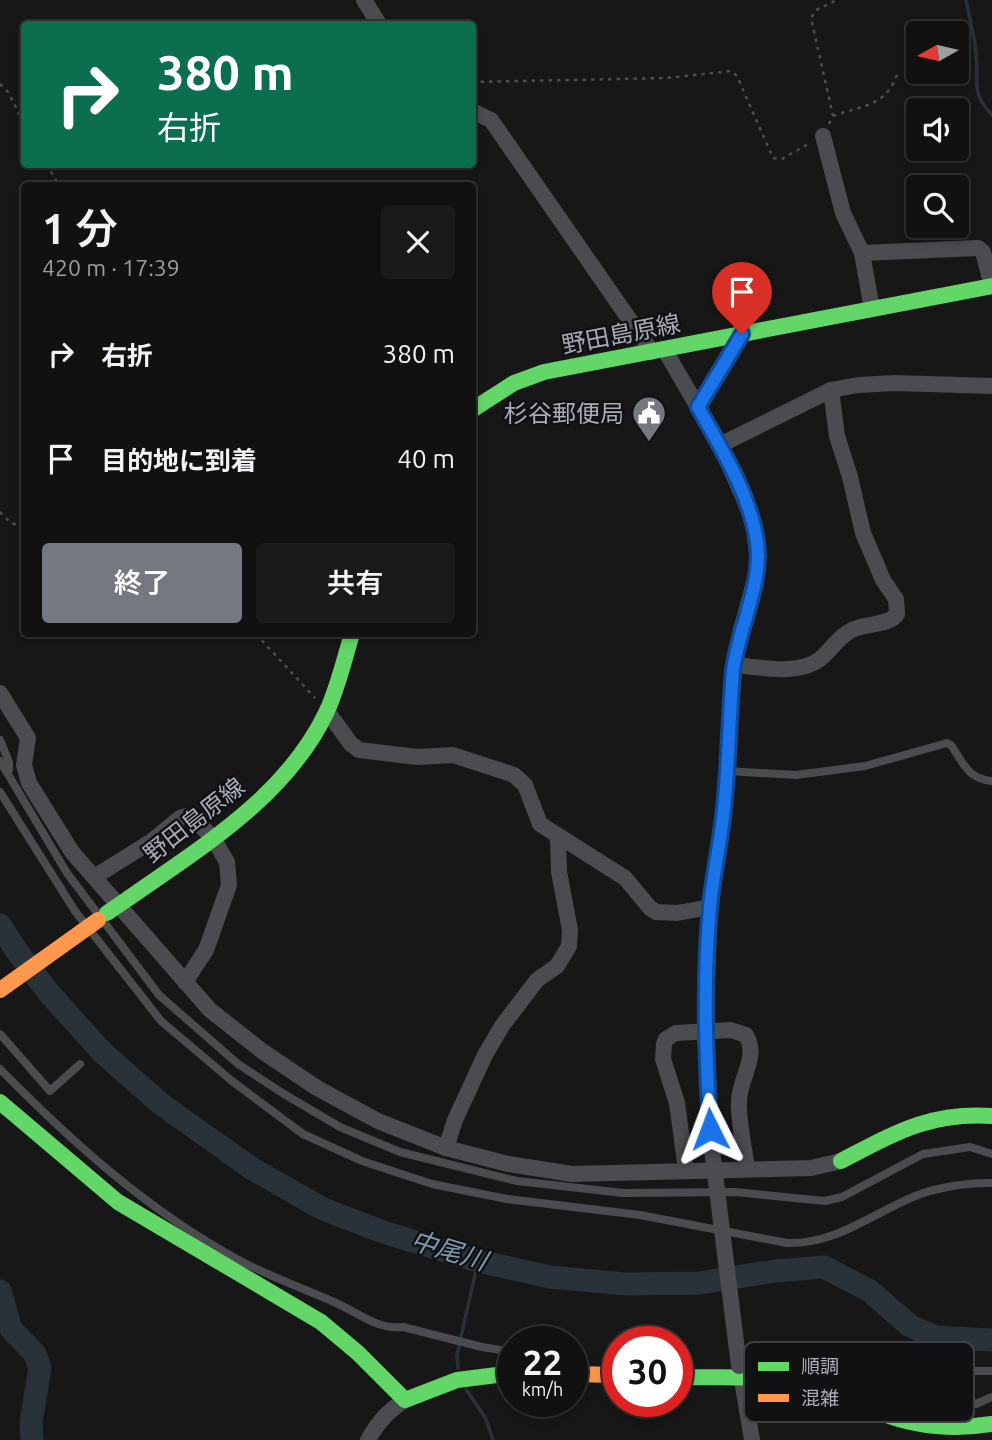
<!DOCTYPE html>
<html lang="ja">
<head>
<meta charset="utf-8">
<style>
  :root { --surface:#111; --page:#1a1a1a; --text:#f1f3f6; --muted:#9c9d9f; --line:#303131; --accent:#757880 }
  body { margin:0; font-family:Ubuntu,"Noto Sans JP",sans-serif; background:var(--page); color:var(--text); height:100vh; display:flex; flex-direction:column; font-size:26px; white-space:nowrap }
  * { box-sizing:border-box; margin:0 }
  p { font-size:23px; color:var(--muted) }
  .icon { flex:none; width:38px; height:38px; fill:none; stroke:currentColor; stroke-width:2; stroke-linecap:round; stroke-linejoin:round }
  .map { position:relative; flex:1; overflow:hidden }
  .panel { position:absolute; left:21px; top:182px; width:455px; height:455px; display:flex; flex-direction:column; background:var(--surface); border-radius:7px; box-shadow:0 4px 10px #0003,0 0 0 2px var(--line) }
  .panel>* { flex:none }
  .hud { position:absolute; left:21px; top:21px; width:455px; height:147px; border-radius:7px; box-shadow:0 4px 10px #0003,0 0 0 2px var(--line); background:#0b6e4f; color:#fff; overflow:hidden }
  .needle { width:46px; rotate:262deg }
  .controls { position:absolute; left:906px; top:21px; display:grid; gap:14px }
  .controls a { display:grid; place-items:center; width:63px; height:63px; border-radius:7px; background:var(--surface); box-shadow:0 4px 10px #0003,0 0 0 2px var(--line); font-size:35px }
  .speed { position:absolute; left:497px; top:1326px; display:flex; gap:14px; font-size:35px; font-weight:700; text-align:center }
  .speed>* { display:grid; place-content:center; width:91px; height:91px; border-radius:50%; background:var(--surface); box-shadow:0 4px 10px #0003,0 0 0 2px var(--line); line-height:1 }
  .speed small { font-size:18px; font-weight:400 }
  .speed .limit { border:10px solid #d22; background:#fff; color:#111 }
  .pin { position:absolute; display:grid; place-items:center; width:60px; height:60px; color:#fff; margin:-72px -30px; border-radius:50% 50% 50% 0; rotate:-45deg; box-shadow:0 0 7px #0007 }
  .pin .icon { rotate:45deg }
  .me { position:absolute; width:77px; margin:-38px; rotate:357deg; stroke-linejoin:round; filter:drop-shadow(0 0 5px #0008) }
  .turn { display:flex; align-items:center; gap:24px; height:147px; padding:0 21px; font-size:32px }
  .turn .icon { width:91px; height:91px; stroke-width:2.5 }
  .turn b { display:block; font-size:49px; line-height:60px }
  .round { display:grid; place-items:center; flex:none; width:74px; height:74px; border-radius:7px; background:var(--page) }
  .summary { display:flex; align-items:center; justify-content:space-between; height:119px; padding:0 21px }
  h1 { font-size:42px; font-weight:600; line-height:52px }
  .action { display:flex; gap:14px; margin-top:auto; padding:14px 21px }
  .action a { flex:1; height:80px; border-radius:7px; background:var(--accent); color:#fff; font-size:28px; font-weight:600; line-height:80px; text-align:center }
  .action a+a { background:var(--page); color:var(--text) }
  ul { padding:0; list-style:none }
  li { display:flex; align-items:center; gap:21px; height:105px; padding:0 21px }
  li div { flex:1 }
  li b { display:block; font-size:26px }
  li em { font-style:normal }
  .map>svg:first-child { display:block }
</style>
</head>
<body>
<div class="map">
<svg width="992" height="1440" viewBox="0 0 992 1440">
  <rect width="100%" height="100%" fill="#171717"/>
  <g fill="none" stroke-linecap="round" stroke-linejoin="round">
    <g stroke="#2a3239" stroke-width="3.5">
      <path d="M966,0C969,18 975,36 976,54C979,82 970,92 992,115"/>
      <polyline points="458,1368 457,1355 478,1261"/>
      <polyline points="466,1389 486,1419 493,1440"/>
    </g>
    <g stroke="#2a3239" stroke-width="23">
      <polyline points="0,925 16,950 49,993 102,1052 161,1104 251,1168 323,1209 383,1232 478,1261 550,1277 625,1284 699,1283 775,1271 824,1267 870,1291 910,1326 936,1337 992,1340"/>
      <polyline points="0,1291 11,1329 35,1354 40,1368 31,1422 32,1440"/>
    </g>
    <g stroke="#4d4e52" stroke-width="2.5" stroke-dasharray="3.5 5" stroke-linecap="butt">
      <polyline points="472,82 667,78 731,71 737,76 773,158 782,159 810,143"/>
      <polyline points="0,84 8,92 24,123"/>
      <path d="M833,116C864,105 888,106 898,71"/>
      <polyline points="829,124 833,116 811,18 816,10 837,0"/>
      <polyline points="47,164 59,186"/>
      <polyline points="0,512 11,523 24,527"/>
      <polyline points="256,634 315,698"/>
    </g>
    <g stroke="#4b4c50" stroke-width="8">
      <polyline points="0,740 9,762 9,770 7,772"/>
      <polyline points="0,761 67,873 159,995 238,1064 284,1094 340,1127 400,1152 517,1181 623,1193 735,1192 825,1201 842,1197 923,1154 970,1147 992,1154"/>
      <path d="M727,771L796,775L865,766L947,743L951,745C964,764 968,779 992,781"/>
      <path d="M0,792L75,911L161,1021L232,1081L303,1134L362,1161L432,1184L507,1199L640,1215L787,1243C836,1244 870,1215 913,1197C933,1188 970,1182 992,1183"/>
      <polyline points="0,1034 50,1091 80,1064"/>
      <path d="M0,1069C71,1141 147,1210 237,1259C268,1276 302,1288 334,1302C357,1312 377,1330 403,1327L482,1347L513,1352"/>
      <polyline points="572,1361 574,1362"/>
      <polyline points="973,1371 992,1371"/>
      <polyline points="778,1378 784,1370 791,1365 824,1365 836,1367 878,1390 976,1404 992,1397"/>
    </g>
    <g stroke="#4b4c50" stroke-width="16">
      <polyline points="364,0 379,24"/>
      <polyline points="472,111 491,120 652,352"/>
      <polyline points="823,136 843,213 862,253 872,309"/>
      <polyline points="862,253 978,248 983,252 992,286"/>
      <polyline points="664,349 720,445 747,506 753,524 758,559 757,572 741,630 734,665 724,812 710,907 705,1032 712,1150"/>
      <polyline points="698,407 742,334"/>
      <polyline points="720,445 831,390 858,385 895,383 992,386"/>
      <path d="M734,665C760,667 798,676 820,659C831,650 839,636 852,630C865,623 889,626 897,614L896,599L883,580L863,533L850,477L837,436L831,390"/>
      <polyline points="0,693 28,738 24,765 29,783 72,852 210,1010 262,1051 317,1088 378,1121 446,1148 508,1164 572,1174 811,1168 841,1161"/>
      <polyline points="327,711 351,744 359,750 417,757 453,755 514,775 525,785 540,824 625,878 650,908 656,912 677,913 710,907"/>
      <polyline points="94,877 152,841 180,818 186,816 195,820 213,838 227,862 229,885 206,950 185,982"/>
      <polyline points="446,1148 455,1120 485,1055 502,1026 537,980 557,966 569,946 570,930 559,872 558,837"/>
      <path d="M686,1170L677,1103L663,1059L664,1044L666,1039L676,1033L731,1030L746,1035C759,1057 740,1077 739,1100C738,1122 744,1146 747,1168"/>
      <polyline points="740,1368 752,1440"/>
      <path d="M368,1440C378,1422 388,1411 405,1400"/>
    </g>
    <g stroke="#63d668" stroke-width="16">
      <polyline points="472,410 514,383 544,372 992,286"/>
      <path d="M129,898C203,846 287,796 327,711C338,687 344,660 352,634"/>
      <polyline points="0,1102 118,1202 321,1322 358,1353 405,1400 457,1380 513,1373"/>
      <path d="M841,1161C895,1133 929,1112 992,1116"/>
      <path d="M677,1377C722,1378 772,1374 816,1386C839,1393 859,1405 881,1413C917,1427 954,1430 992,1424"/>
    </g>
    <polyline stroke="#ff974d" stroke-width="16" points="572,1374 618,1375"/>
    <polyline stroke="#4b4c50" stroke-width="16" points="712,1150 739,1366"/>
    <polyline stroke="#63d668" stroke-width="16" points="107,913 129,898"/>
    <polyline stroke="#ff974d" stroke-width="16" points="0,990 98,920"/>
  </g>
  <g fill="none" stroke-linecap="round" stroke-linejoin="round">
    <g stroke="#114b97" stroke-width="18">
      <path id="route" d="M710,1129C706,1055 703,981 710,907C713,874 721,841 724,808C729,762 729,716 733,671C738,628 763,585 757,542C750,494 721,448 698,407L742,334"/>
    </g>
    <use href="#route" stroke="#1a73e8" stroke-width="12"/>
  </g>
  <defs>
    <g id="civic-pin" transform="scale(1.75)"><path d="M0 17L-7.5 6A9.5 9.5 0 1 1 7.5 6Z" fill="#757880" stroke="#111113"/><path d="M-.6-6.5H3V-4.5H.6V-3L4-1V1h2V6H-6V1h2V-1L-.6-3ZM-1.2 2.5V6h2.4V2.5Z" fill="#fff"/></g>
  </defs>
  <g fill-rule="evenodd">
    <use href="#civic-pin" x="649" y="413"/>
  </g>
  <g text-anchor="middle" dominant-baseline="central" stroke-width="5" stroke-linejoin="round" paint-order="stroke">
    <g font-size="24" fill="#a8adb8" stroke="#111113">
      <text transform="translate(621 334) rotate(-11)">野田島原線</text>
      <text transform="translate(194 820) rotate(-38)">野田島原線</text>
    </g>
    <g font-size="24" fill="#a8adb8" stroke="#111113" text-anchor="end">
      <text x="624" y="413">杉谷郵便局</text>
    </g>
    <g font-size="26" font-style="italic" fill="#7f9bb3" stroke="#111113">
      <text transform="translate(449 1250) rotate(17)">中尾川</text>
    </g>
  </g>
  <rect x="744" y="1342" width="230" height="80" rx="10" fill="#111113" stroke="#3e4045" stroke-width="2"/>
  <rect x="758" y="1362" width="31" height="9" fill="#63d668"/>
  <rect x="758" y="1394" width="31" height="8" fill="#ff974d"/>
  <g font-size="19" fill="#a8adb8">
    <text x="801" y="1373">順調</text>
    <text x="801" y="1405">混雑</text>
  </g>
</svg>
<div class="controls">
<a><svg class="needle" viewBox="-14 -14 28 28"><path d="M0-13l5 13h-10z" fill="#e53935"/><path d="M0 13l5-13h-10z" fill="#9c9d9f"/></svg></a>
<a><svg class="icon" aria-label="sound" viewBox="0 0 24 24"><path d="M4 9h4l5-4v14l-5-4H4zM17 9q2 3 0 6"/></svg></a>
<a><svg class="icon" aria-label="search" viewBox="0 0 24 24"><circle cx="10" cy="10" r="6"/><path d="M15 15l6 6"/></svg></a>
</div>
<div class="speed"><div>22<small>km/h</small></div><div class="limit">30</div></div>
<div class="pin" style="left:742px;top:334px;background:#d93025"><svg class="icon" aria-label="arrive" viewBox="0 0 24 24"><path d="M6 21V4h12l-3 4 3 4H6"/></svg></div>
<svg class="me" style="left:710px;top:1129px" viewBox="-20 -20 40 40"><path d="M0-17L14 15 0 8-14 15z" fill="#1a73e8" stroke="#fff" stroke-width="4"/></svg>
<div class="hud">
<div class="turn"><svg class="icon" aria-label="right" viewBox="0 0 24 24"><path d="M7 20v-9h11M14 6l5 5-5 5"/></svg><div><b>380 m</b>右折</div></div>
</div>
<section class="panel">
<div class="summary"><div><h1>1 分</h1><p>420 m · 17:39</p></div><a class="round"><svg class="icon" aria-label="close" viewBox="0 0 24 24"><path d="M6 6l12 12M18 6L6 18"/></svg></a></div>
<ul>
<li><svg class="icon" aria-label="right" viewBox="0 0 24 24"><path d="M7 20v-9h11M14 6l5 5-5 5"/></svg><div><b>右折</b></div><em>380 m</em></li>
<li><svg class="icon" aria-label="arrive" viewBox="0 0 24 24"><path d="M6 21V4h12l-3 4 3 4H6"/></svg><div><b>目的地に到着</b></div><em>40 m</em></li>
</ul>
<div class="action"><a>終了</a><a>共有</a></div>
</section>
</div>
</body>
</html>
